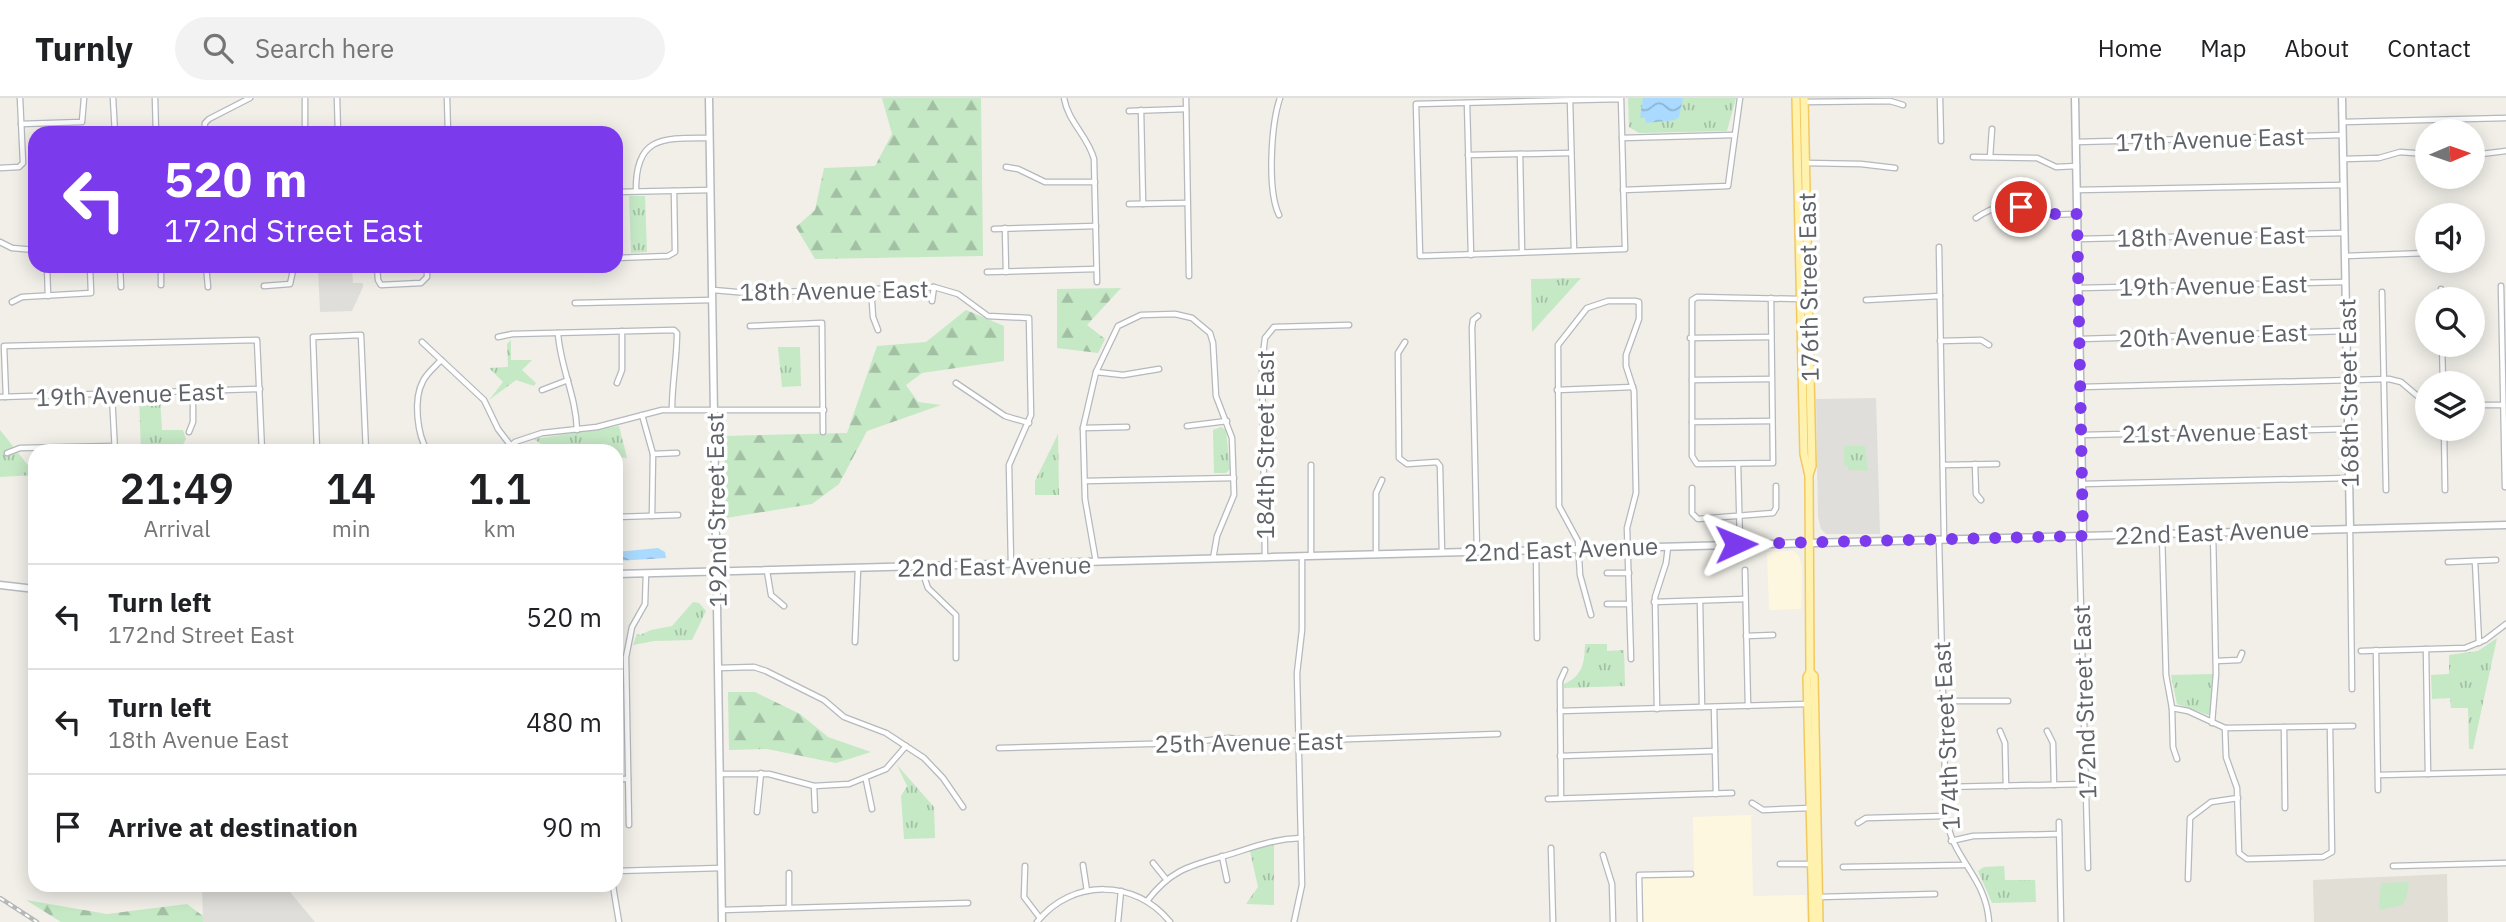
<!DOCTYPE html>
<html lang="en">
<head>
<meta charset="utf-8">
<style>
  :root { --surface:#fff; --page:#f2f2f2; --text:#202124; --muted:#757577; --line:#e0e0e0 }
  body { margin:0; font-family:"IBM Plex Sans",sans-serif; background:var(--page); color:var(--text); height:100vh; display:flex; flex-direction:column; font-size:26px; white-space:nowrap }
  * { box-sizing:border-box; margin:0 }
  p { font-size:23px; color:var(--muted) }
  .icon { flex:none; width:38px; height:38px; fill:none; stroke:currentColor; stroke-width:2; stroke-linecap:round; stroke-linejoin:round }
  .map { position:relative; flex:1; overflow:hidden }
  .side { position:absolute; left:28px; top:346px; width:595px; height:448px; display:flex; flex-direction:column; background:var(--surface); border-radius:21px; box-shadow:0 4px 18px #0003 }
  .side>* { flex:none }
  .guide { position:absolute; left:28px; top:28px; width:595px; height:147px; border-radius:21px; box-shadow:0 4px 18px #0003; background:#7c3aed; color:#fff; overflow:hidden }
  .needle { width:46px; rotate:88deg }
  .controls { position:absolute; left:2415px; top:21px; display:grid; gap:14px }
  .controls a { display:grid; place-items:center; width:70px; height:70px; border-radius:50%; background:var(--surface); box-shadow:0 4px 18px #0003; font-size:35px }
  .pin { position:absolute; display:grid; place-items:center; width:60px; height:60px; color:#fff; margin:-30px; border:4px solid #fff; border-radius:50%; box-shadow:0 2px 7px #0007 }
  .me { position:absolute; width:77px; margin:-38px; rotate:89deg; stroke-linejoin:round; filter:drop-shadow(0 0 5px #0008) }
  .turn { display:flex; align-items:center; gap:24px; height:147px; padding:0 21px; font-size:32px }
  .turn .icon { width:91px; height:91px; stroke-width:2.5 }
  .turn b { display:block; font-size:49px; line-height:60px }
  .eta { display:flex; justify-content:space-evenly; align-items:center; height:119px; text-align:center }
  .eta b { font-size:42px; font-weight:600; line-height:49px }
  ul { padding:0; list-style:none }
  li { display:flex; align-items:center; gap:21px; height:105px; padding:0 21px; border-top:2px solid var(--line) }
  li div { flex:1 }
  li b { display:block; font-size:26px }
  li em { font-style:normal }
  header { display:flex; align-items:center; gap:42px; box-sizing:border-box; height:98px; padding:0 35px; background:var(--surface); border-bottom:2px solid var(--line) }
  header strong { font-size:33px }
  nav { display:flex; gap:38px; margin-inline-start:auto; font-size:24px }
  .search { width:490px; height:63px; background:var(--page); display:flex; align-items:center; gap:18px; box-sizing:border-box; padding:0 24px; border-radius:38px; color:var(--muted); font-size:26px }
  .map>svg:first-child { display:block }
</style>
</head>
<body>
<header>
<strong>Turnly</strong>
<div class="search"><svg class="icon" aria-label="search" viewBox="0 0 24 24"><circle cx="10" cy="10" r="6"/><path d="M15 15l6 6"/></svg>Search here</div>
<nav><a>Home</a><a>Map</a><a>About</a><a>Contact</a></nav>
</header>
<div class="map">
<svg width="2506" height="824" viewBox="0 0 2506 824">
  <defs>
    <pattern id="grass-tufts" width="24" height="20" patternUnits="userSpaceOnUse" patternTransform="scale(1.75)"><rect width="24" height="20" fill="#c5e8c5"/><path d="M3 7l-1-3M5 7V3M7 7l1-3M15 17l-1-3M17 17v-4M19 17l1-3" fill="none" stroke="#a3c0a4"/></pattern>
    <pattern id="forest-firs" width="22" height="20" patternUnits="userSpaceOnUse" patternTransform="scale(1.75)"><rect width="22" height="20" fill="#c5e8c5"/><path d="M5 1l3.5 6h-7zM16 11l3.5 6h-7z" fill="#a3c0a4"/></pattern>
    <pattern id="water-waves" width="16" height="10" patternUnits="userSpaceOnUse" patternTransform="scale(1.75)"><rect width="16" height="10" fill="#aadaff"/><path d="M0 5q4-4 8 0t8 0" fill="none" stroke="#8eb4d2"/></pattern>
  </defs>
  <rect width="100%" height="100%" fill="#f1efe8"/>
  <g fill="#fef7e0">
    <polygon points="1794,453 1799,458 1802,469 1801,511 1769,512 1767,454"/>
    <polygon points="1751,717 1753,798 1806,797 1807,824 1636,824 1635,775 1694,773 1693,719"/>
  </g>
  <g fill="#e0deda">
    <polygon points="352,170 353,185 363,185 363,189 352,213 320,214 318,172"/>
    <polygon points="1876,300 1880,436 1826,436 1821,431 1818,419 1816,301"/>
    <polygon points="202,788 285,788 315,824 203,824"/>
  </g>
  <polygon fill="#e1ded6" points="2447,776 2448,824 2314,824 2313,782"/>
  <g fill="url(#grass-tufts)">
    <polygon points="1628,0 1736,0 1727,33 1639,35 1629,29"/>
    <polygon points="629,98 645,98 647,154 631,155"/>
    <polygon points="1581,180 1532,234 1531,181"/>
    <polygon points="511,242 511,262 532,262 522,272 536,285 534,288 516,282 489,302 503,284 489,270 508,269 507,246"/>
    <polygon points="778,249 800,249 801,288 782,289"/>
    <polygon points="139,299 160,299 162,332 183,332 186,341 179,353 141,353"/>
    <polygon points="619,328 627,360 616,359 616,354 551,353 534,341"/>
    <polygon points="1221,329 1226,332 1230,371 1226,375 1214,375 1213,332"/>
    <polygon points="0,332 35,376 35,377 0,379"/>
    <polygon points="1058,336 1059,397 1035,397 1035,383"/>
    <polygon points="1844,348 1865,348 1868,373 1848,372 1848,368 1844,368"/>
    <polygon points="693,504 699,505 706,513 692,542 654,543 633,547 637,536 640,537 651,532 672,528"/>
    <polygon points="2497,540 2473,651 2469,651 2468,610 2451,610 2450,600 2432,601 2431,577 2449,576 2449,557 2478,553"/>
    <path d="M1585,546H1607V553L1624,552L1625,588L1564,590V586C1582,579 1585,564 1585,546Z"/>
    <polygon points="2213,576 2211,618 2177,606 2171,577"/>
    <polygon points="897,667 934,709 935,740 904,741 901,698 907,688"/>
    <polygon points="1274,744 1274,807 1246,806 1258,789 1250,753"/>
    <polygon points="2004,768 2005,782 2035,782 2036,804 1992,805 1978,773 1984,769"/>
  </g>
  <g fill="url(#forest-firs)">
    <polygon points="882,0 981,0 983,158 815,161 796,129 815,112 824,70 875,68 892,36"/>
    <polygon points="1121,190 1087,227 1105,241 1098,255 1057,250 1057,191"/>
    <polygon points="966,212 1004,228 1004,263 922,275 906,287 918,304 941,307 867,333 839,386 812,406 726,420 724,338 847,335 877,248 926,244"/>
    <polygon points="728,594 755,594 800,616 828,639 871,654 836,665 767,651 729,652"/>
    <polygon points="26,802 107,816 187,806 203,818 203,824 61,824"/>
  </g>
  <polygon fill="#c5e8c5" points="2409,784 2406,802 2402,807 2379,812 2381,785"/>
  <g fill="url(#water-waves)">
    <polygon points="1643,0 1683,0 1679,19 1675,22 1646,25 1645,20 1640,20"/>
    <polygon points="658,450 665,454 666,460 616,463 616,454"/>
  </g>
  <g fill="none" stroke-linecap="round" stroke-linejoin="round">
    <g stroke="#b5b8bc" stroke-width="7">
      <g id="street">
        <polyline points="113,0 115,35"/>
        <polyline points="155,0 156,35"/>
        <polyline points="337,0 338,35"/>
        <polyline points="447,0 448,35"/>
        <path d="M1064,0C1068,24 1088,38 1094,61L1097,184"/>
        <polyline points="1186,0 1189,178"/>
        <polyline points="1621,0 1625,151 1420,158 1416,6 1621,1"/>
        <polyline points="1940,0 1941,43"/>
        <polyline points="1570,2 1574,152"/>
        <polyline points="1805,4 1890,3 1903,7"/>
        <polyline points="1467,5 1471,157"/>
        <polyline points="1141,12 1143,106"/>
        <polyline points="1129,13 1186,11"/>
        <polyline points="2343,24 2506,20"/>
        <polyline points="21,26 82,24 84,0"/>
        <polyline points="204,35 205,25 209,21 250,0"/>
        <polyline points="305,35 305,0"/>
        <polyline points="1622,40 1733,37"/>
        <polyline points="2076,44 2342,37"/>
        <polyline points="1520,56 1522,154"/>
        <polyline points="1468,57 1571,55"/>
        <polyline points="2473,57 2506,53"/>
        <polyline points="1973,59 2037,60 2056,69 2077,68"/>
        <polyline points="1990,59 1992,31"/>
        <polyline points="2344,61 2379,60 2400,54 2427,56"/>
        <polyline points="1806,65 1861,66 1895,70"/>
        <polyline points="1006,69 1018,71 1045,84 1095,84"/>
        <polyline points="0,70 19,69 23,65 20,0"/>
        <polyline points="1623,92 1728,88 1740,0"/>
        <polyline points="2077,92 2344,87"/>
        <path d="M636,93C635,37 664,40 710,40"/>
        <polyline points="616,94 711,92"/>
        <polyline points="1129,106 1187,105"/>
        <path d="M1279,117C1267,92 1271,27 1280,0"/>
        <path d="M1976,120C2008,98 2014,114 2044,116C2055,117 2067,116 2078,116"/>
        <polyline points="1005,130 1006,174"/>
        <polyline points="994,131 1096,128"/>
        <polyline points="2078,141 2345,135"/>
        <polyline points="0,144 12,150 35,152"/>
        <polyline points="1939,149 1944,441"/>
        <polyline points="2345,158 2427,155"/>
        <polyline points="616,160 668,158 675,154 674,93"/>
        <polyline points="47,168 48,198"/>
        <polyline points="120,168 121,189"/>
        <polyline points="161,168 161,187"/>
        <polyline points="206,168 208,189"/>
        <polyline points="377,168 378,182 381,187 421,185 427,179 427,168"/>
        <polyline points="987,174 1096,171"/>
        <polyline points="264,188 290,186 294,168"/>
        <polyline points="2501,188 2505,389"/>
        <polyline points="871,189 873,219 878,232"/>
        <polyline points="2079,190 2346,184"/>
        <polyline points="2441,191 2441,201"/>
        <polyline points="713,192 748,195 934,189 958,196 988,218 1029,220 1031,317 1009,367 1011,466"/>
        <polyline points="2382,194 2386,392"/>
        <polyline points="1771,200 1773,365 1697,366 1692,358 1692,202 1697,199 1799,201"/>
        <polyline points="1866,202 1940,198"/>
        <polyline points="932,203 934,189"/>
        <polyline points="12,204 22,199 91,195 90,168"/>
        <polyline points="575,205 712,202"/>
        <polyline points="750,228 822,225 823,334"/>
        <path d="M558,235C560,269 576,297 577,332"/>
        <path d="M498,239L512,236L674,232L677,235C677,261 672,285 672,311"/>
        <polyline points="1690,240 1771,239"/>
        <polyline points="2080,241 2347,233"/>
        <polyline points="1940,243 1981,242 1989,247"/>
        <polyline points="422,244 484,302 498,331 511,348"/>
        <polyline points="1405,244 1398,255 1399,360 1407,366 1437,364 1440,368 1442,455"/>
        <polyline points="2442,247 2443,285"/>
        <polyline points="1096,274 1123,277 1159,271"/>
        <polyline points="1692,282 1771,281"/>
        <polyline points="617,285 622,272 622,233"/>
        <polyline points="956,285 1005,318 1029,325"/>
        <polyline points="2081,289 2389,281 2401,284 2427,306"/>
        <polyline points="542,292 568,282"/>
        <polyline points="1557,292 1633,289"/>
        <polyline points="112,297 115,354"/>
        <polyline points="0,299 260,291"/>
        <polyline points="6,299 4,248 257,242 262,354"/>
        <polyline points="2473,307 2503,307"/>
        <polyline points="642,317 653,356 652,418"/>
        <polyline points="1692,324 1772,323"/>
        <polyline points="1187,328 1227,323"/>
        <polyline points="1083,330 1127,329"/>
        <polyline points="2444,331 2445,392"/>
        <polyline points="189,334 193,324 193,294"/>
        <polyline points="2082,337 2348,331"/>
        <polyline points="317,354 313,239 361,237 366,354"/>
        <path d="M428,354C417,337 413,301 423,283C427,275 435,269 441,262"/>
        <polyline points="504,354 515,344 542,335 597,329 662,312 824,312"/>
        <polyline points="7,355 20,350 114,348"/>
        <polyline points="653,356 677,355"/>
        <polyline points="1738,366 1740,446"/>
        <polyline points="1975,366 1976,396 1981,402"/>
        <polyline points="1943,367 1997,366"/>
        <polyline points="1085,383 1234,380"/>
        <polyline points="2082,386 2349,380"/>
        <polyline points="1692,390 1692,415 1698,421 1773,415 1776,410 1776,388"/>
        <polyline points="616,419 678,417"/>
        <polyline points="2350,431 2352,591"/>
        <polyline points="2162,436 2166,577 2172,610 2173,649 2177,661"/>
        <polyline points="2079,438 2088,770"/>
        <path d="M1939,442L1946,718C1952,762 1986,778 1989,824"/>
        <polyline points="1536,452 1537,540"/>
        <polyline points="1477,454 1472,230 1473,222 1478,218"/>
        <polyline points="1376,457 1376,395 1382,382"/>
        <polyline points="1311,458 1311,367"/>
        <polyline points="1265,460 1262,265 1265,240 1274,229 1349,227"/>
        <polyline points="2475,463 2479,545"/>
        <polyline points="1096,464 1085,401 1083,330 1096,274 1118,228 1141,217 1175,216 1192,220 1210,235 1213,245 1216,298 1232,340 1234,397 1217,438 1213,461"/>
        <polyline points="2448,464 2496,462"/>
        <polyline points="921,470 928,490 956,517 956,560"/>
        <polyline points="1745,472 1748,608"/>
        <polyline points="767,473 771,497 784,508"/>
        <polyline points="1607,475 1629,475"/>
        <polyline points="1700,503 1702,609"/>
        <polyline points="1654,504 1745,501"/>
        <polyline points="1607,506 1629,506"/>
        <polyline points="1591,517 1580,477 1578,443 1559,408 1558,247 1587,210 1608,203 1635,203 1639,204 1639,221 1626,257 1626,268 1634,293 1636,395 1627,430 1631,561"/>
        <polyline points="1746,538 1773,537"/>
        <polyline points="855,544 858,471"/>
        <polyline points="2426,551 2428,676"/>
        <polyline points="2376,552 2378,692"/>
        <polyline points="2361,553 2465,550 2485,542 2506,526"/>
        <polyline points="2216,563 2239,562 2242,555"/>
        <polyline points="718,570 754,569 766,573 824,602 844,619 886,635 924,660 943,680 963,709"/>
        <polyline points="1943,603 2008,603"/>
        <polyline points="1714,609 1716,696"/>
        <polyline points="2172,610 2188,613 2225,630 2353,628"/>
        <polyline points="1657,611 1655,499 1666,465 1668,449"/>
        <polyline points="1560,613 1807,606"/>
        <polyline points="2212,625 2216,576 2213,435"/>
        <polyline points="2284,629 2285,710"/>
        <polyline points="2225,630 2226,659 2237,690 2239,755 2247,761 2323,759 2332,754 2330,629"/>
        <polyline points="2000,633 2005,645 2006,688"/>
        <polyline points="2047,633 2053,645 2054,687"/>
        <polyline points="999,650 1183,645 1229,640 1266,644 1498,636"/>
        <polyline points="1560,658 1715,653"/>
        <polyline points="720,676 769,676 814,688 849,686 886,671 906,648"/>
        <polyline points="2379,677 2506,674"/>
        <polyline points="616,681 628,681"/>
        <polyline points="866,682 872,711"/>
        <polyline points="814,688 815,712"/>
        <polyline points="1944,689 2085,686"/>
        <polyline points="1561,700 1560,583 1565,572"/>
        <polyline points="1548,701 1732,695"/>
        <polyline points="1752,705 1763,712 1810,710"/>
        <polyline points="757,714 761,675"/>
        <polyline points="2059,724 2061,824"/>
        <polyline points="1858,725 1866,720 1946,718"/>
        <polyline points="629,727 626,559 632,529 645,506 646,475"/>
        <polyline points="1951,743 1973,738 2059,736"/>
        <polyline points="1551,750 1553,824"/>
        <polyline points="1603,757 1612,786 1613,824"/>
        <polyline points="1222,758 1227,782"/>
        <polyline points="1153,765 1166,781"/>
        <polyline points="1780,766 1812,766"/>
        <polyline points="1083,767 1087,793"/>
        <polyline points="1025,768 1024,799 1040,820"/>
        <polyline points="2393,768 2506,765"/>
        <polyline points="1843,769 1964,767"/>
        <polyline points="616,773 721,770"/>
        <polyline points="2188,781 2190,720 2211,704 2238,700"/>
        <polyline points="613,788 619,824"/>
        <polyline points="1819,799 1935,796"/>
        <path d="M1147,803C1173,769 1194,767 1231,756C1256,748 1274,741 1301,740"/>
        <polyline points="789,808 789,775"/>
        <polyline points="722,812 968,805"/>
        <path d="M1037,824C1072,780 1136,781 1170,824"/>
        <polyline points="1118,824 1121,793"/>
        <polyline points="1294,824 1302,787 1297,575 1302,532 1302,460"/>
        <polyline points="1640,824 1639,777 1691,776"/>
      </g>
    </g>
    <g stroke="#b6babf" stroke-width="9">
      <g id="secondary">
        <polyline points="709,0 722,824"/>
        <polyline points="2075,0 2083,438"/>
        <polyline points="2342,0 2350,431"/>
        <polyline points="616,476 2506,427"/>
        <polyline points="0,487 35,491"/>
      </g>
    </g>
    <g stroke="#f2c960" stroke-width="10">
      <g id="primary">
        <polyline points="1796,0 1804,356 1809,378 1810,574 1807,579 1813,824"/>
        <polyline points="1804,0 1812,368 1809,377"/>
        <polyline points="1810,574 1814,578 1819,824"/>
      </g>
    </g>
    <use href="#street" stroke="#fff" stroke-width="4.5"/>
    <use href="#secondary" stroke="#fff" stroke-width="6"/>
    <use href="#primary" stroke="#fff2af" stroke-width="7"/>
    <g stroke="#b6b7b8" stroke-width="4.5">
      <polyline id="rail" points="0,800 37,824"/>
    </g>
    <use href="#rail" stroke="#fff" stroke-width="2" stroke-dasharray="5" stroke-linecap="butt"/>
  </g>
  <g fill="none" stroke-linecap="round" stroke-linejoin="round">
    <polyline stroke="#7c3aed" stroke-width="12" stroke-dasharray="0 21.6" points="1736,446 2083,438 2077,116 2043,116 2021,109"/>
  </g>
  <g text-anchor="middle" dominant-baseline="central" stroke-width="7" stroke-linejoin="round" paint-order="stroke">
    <g font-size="24" fill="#5f6368" stroke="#fff">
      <text transform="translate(2210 41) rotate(-2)">17th Avenue East</text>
      <text transform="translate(2211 138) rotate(-1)">18th Avenue East</text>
      <text transform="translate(2213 187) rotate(-1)">19th Avenue East</text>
      <text transform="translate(1808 189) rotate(-91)">176th Street East</text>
      <text transform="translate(834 192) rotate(-1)">18th Avenue East</text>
      <text transform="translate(2213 237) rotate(-2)">20th Avenue East</text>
      <text transform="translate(2348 295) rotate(-91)">168th Street East</text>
      <text transform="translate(130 296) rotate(-2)">19th Avenue East</text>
      <text transform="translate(2215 334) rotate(-1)">21st Avenue East</text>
      <text transform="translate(1265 347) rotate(-90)">184th Street East</text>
      <text transform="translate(716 412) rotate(-91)">192nd Street East</text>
      <text transform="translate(2212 434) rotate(-2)">22nd East Avenue</text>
      <text transform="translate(1561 451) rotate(-2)">22nd East Avenue</text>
      <text transform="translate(994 468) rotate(-1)">22nd East Avenue</text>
      <text transform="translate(2084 604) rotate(-92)">172nd Street East</text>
      <text transform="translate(1946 638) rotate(-93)">174th Street East</text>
      <text transform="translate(1249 644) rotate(-1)">25th Avenue East</text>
    </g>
  </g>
</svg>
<div class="controls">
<a><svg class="needle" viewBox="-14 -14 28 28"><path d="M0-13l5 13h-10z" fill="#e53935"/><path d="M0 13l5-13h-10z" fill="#757577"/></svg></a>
<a><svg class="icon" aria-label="sound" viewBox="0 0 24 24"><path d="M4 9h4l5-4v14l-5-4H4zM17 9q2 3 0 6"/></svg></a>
<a><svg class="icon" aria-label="search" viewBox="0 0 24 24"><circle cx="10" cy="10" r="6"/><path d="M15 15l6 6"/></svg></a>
<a><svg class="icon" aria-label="layers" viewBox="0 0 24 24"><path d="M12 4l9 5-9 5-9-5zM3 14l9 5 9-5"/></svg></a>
</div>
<div class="pin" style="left:2021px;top:109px;background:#d93025"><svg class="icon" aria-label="arrive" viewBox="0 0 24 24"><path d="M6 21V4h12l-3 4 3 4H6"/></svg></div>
<svg class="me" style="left:1736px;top:446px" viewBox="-20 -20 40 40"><path d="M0-17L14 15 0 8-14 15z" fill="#7c3aed" stroke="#fff" stroke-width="4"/></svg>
<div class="guide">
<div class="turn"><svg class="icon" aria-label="left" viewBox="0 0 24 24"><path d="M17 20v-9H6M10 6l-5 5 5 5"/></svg><div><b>520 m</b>172nd Street East</div></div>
</div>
<section class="side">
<div class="eta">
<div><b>21:49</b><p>Arrival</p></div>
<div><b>14</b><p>min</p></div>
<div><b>1.1</b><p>km</p></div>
</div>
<ul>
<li><svg class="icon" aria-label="left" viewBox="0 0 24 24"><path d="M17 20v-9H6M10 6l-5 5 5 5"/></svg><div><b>Turn left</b><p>172nd Street East</p></div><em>520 m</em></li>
<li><svg class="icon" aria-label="left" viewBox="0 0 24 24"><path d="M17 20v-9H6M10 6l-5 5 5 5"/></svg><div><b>Turn left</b><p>18th Avenue East</p></div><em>480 m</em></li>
<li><svg class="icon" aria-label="arrive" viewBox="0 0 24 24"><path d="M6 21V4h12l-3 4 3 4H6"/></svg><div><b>Arrive at destination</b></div><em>90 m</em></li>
</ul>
</section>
</div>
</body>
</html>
